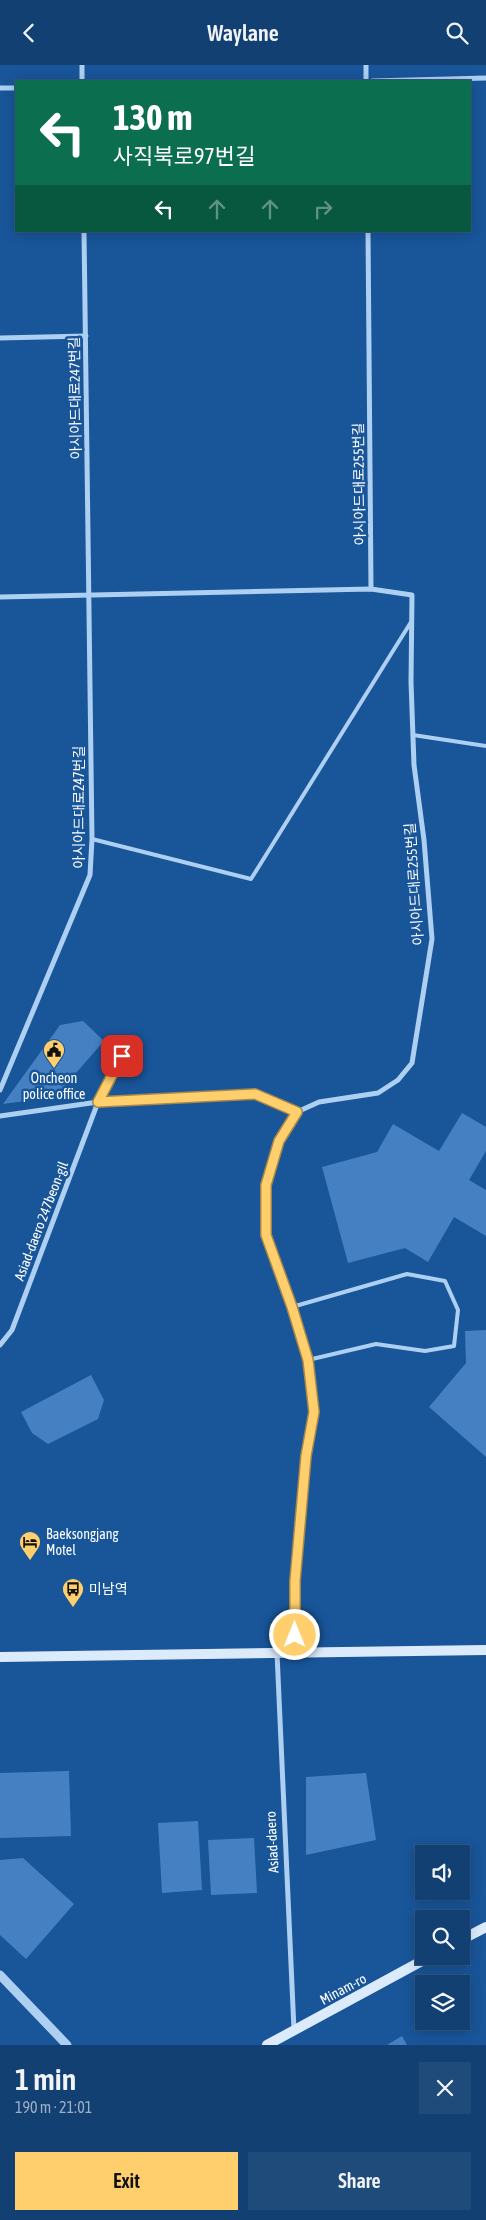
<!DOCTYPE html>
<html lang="en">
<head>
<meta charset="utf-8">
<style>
  :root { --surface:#124073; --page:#1f4b7b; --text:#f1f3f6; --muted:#9cafc4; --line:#315985; --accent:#ffcf6d }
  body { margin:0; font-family:"Asap Condensed","Noto Sans KR",sans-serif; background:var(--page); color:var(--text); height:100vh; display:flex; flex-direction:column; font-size:19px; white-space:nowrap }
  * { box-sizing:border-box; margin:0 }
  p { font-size:16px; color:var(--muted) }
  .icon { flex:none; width:28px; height:28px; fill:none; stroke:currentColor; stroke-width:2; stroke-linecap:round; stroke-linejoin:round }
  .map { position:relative; height:1980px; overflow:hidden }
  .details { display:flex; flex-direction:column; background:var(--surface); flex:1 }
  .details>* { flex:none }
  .hud { position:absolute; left:15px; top:15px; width:456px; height:152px; border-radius:0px; box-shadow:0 2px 12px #0003,0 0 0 1px var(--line); background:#0b6e4f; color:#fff; overflow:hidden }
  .fabs { position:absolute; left:415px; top:1780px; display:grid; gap:10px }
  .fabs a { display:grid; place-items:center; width:55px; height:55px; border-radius:0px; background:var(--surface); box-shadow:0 2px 12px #0003,0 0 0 1px var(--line); font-size:25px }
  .pin { position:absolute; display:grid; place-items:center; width:42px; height:42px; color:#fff; margin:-21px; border-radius:10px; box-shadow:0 2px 8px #0006 }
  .me { position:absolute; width:55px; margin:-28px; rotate:0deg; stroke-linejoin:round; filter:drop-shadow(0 0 4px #0008) }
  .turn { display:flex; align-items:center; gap:18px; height:105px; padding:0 15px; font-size:22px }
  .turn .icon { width:65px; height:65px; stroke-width:2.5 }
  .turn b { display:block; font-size:35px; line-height:42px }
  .lanes { display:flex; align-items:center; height:48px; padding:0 15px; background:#0003; justify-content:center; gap:25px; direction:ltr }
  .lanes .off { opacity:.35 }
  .round { display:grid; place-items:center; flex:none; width:52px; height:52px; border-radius:0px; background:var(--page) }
  .overview { display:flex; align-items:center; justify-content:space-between; height:85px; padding:0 15px }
  h1 { font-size:30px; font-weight:600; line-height:38px }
  .button { display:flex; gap:10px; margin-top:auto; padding:10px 15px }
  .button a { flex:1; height:58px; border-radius:0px; background:var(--accent); color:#111; font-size:20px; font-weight:600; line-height:58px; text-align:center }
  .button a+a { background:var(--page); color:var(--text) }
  header { display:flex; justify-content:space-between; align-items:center; height:65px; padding:0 15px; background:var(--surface); font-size:22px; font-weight:600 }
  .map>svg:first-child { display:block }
</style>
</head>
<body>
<header><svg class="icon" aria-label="back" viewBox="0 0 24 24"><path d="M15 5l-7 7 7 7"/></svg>Waylane<svg class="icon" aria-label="search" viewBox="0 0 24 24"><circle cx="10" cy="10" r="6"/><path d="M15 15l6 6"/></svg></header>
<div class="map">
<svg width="486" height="1980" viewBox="0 0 486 1980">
  <rect width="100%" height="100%" fill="#185599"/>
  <g fill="#4581c2">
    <polygon points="83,956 104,976 55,1032 3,1039 60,960"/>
    <polygon points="462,1048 486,1062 486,1086 469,1115 486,1125 486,1171 454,1152 428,1197 405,1183 348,1198 322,1102 377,1087 393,1059 439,1086"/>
    <polygon points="486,1265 486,1392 429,1342 466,1298 465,1266"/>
    <polygon points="91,1310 104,1335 98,1354 48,1379 32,1368 21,1347"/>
    <polygon points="69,1706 71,1771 0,1773 0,1708"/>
    <polygon points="366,1708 376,1775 306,1790 306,1712"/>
    <polygon points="198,1756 202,1825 162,1828 158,1758"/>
    <polygon points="254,1773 257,1828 211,1830 208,1775"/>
    <polygon points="23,1793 74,1839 26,1894 0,1870 0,1795"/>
    <polygon points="402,1971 407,1980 387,1980"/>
  </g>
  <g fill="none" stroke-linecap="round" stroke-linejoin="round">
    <g stroke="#adcff1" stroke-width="4">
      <polyline points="413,670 486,681"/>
      <polyline points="92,774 251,814 411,557"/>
      <polyline points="98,1037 129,976"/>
      <polyline points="292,1242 407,1209 445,1216 458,1245 454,1281 425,1286 376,1279 308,1295"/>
    </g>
    <g stroke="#adcff1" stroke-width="5">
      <polyline points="82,0 82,16"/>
      <polyline points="366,0 366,16"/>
      <polyline points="372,16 486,13"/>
      <polyline points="0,23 16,23"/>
      <polyline points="368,166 371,524"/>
      <polyline points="0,273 86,271"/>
      <polyline points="0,532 371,524 412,530 411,617 414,700 424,775 432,874 412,998 398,1015 378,1028 319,1037 297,1047 279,1077 266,1120 266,1170 292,1242 308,1295 314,1347 306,1391 295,1516 295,1587"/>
      <polyline points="0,1025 90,810 92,774 84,166"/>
      <polyline points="0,1051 98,1037 255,1029 297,1047"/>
      <polyline points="0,1280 12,1265 98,1037"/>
      <polyline points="277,1588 294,1965"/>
    </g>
    <polyline stroke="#adcff1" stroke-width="9" points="0,1910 67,1980"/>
    <g stroke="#dcebfc" stroke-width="10">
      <polyline points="0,1592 486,1585"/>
      <polyline points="461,1875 486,1862"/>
      <polyline points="267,1980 431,1891"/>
    </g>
  </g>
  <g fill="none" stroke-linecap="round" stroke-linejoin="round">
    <g stroke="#a68747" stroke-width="12">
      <polyline id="route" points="122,991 98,1037 255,1029 297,1047 279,1076 266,1120 266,1170 292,1242 308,1295 314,1347 306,1391 295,1516 295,1570"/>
    </g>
    <use href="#route" stroke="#ffcf6d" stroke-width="9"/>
  </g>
  <defs>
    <g id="civic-pin" transform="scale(1.125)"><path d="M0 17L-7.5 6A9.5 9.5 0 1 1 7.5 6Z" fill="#ffcf6d" stroke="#185599"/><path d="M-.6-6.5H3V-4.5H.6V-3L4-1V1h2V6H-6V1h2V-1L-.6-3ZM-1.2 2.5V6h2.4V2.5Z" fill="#111"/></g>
    <g id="hotel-pin" transform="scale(1.125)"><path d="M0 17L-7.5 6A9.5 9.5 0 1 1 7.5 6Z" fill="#ffcf6d" stroke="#185599"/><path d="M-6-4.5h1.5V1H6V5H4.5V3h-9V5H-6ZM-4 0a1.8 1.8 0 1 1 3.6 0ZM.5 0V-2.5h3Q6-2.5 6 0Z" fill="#111"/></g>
    <g id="bus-pin" transform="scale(1.125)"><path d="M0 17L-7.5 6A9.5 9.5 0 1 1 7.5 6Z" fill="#ffcf6d" stroke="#185599"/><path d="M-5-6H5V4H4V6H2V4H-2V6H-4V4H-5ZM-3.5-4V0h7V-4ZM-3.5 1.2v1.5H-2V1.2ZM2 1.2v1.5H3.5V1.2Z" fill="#111"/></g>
  </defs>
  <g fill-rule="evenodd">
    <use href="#civic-pin" x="54" y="985"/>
    <use href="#hotel-pin" x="30" y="1477"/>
    <use href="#bus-pin" x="73" y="1524"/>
  </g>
  <g text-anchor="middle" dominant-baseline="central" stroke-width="5" stroke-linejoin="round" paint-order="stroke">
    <g font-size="14" fill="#fff" stroke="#185599">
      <text transform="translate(75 333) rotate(-91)">아시아드대로247번길</text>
      <text transform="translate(359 419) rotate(-91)">아시아드대로255번길</text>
      <text transform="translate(79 742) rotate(-90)">아시아드대로247번길</text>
      <text transform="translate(414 819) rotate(-94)">아시아드대로255번길</text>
      <text transform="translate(41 1156) rotate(-69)">Asiad-daero 247beon-gil</text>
      <text transform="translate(272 1777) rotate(-93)">Asiad-daero</text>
      <text transform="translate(343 1924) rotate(-28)">Minam-ro</text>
    </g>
    <g font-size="14" fill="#fff" stroke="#185599" text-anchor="start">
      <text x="54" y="1013" text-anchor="middle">Oncheon<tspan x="54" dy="16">police office</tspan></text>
      <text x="46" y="1469">Baeksongjang<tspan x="46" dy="16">Motel</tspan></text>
      <text x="89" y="1524">미남역</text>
    </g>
  </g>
</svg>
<div class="fabs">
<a><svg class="icon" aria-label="sound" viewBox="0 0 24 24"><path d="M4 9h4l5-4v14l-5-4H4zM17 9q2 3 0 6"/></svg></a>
<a><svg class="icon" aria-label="search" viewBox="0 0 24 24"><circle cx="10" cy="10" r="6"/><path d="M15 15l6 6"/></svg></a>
<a><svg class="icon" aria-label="layers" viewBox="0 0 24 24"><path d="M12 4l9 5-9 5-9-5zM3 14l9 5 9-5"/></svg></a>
</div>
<div class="pin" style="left:122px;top:991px;background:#d93025"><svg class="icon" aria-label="arrive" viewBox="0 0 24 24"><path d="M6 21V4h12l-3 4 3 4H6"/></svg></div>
<svg class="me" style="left:295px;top:1570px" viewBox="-20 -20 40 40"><circle r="17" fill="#ffcf6d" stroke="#fff" stroke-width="3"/><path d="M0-11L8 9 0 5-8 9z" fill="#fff"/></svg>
<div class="hud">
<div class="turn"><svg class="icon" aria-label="left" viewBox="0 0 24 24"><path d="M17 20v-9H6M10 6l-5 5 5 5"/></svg><div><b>130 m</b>사직북로97번길</div></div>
<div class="lanes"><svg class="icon" aria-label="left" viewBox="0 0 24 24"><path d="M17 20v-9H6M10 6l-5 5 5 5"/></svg><svg class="icon off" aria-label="ahead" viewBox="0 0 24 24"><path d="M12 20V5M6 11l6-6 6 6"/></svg><svg class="icon off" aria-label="ahead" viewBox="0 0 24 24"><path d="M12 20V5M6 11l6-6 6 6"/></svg><svg class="icon off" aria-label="right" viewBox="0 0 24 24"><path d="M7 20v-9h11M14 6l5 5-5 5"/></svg></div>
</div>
</div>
<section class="details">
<div class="overview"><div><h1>1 min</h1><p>190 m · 21:01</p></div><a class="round"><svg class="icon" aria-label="close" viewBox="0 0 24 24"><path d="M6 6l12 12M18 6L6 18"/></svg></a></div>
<div class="button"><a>Exit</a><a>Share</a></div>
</section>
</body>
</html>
